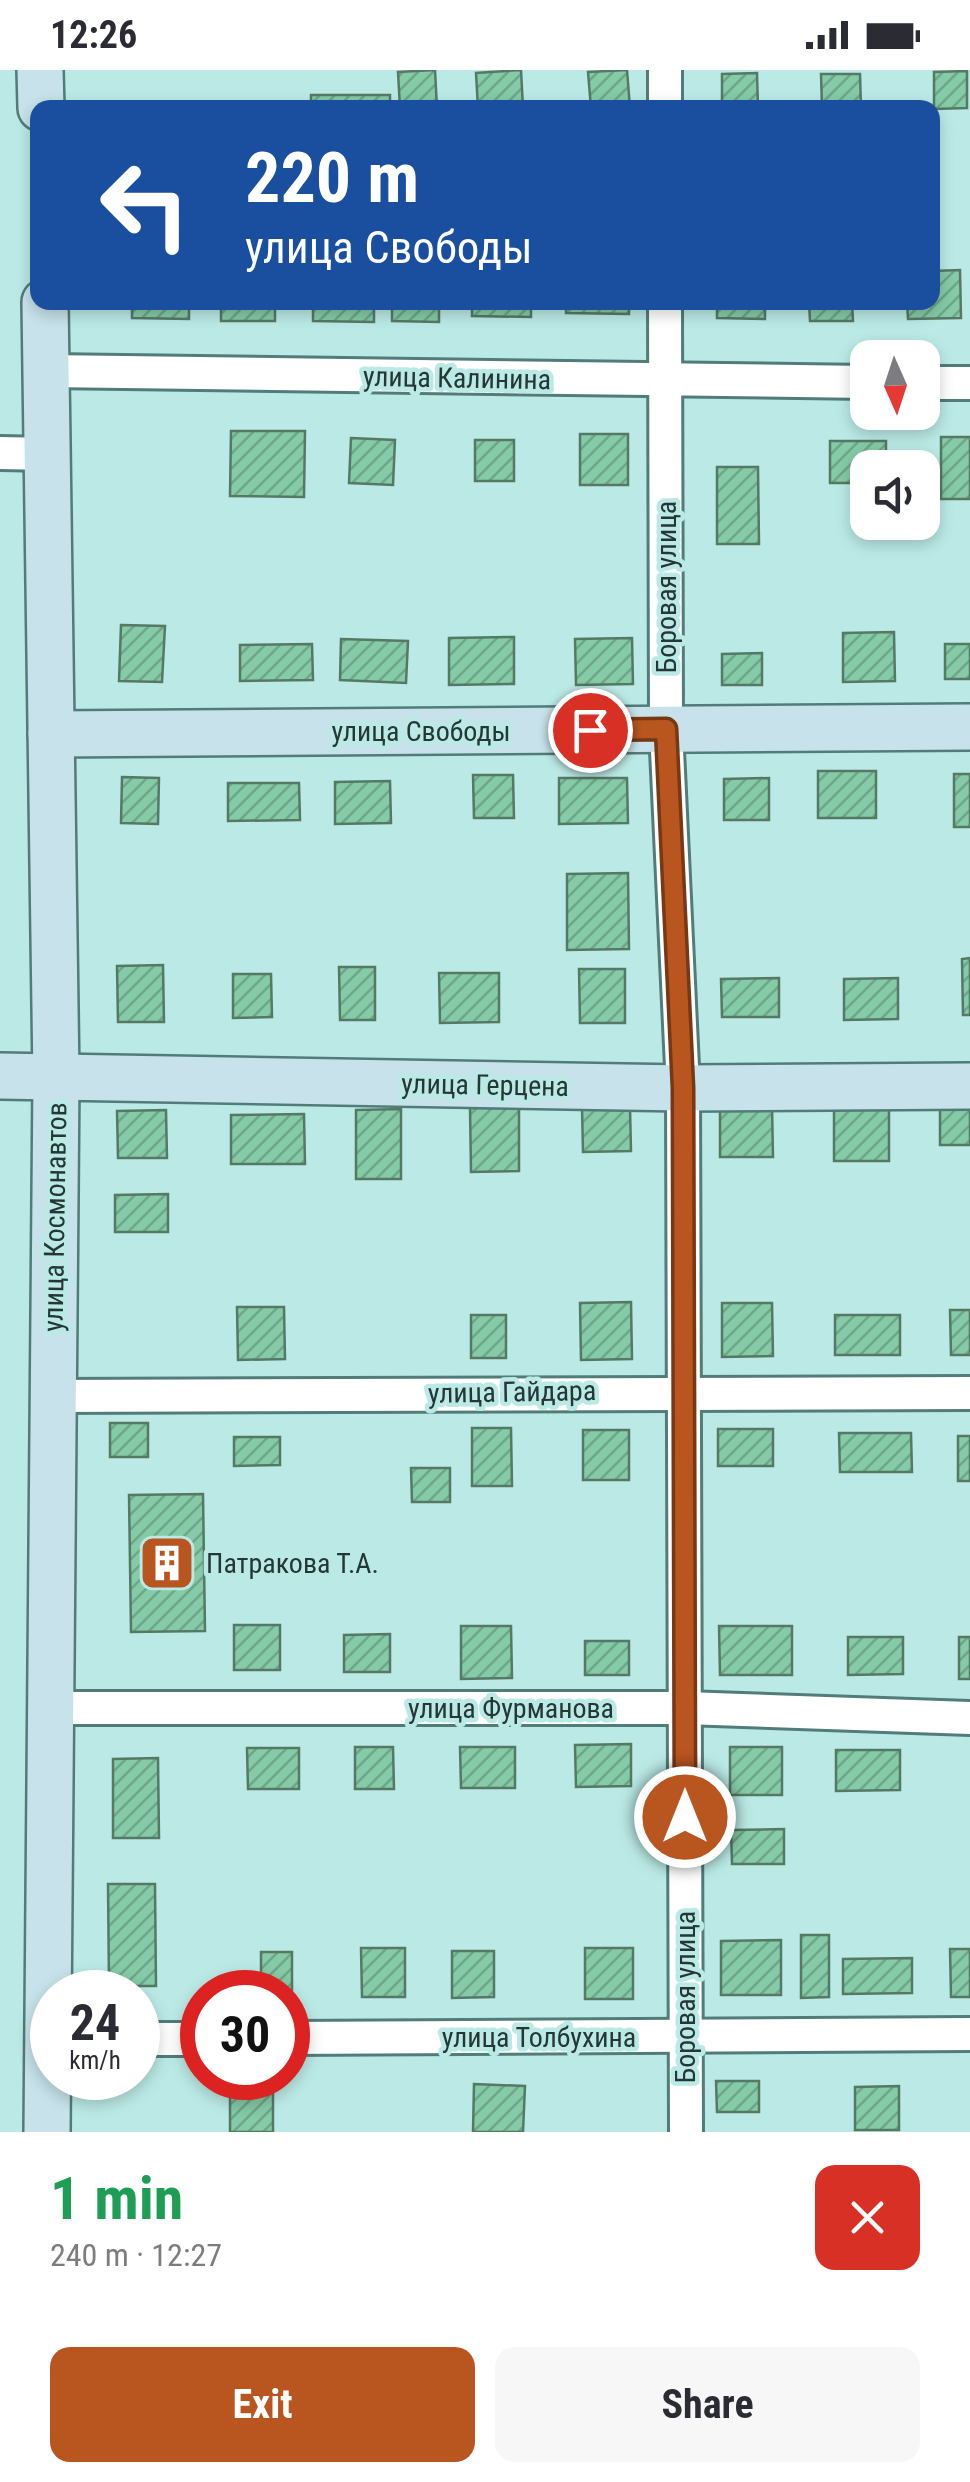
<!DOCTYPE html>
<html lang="en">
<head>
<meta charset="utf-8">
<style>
  :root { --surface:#fff; --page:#f7f7f7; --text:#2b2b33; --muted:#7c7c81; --accent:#b9561f }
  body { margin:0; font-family:"Roboto Condensed",sans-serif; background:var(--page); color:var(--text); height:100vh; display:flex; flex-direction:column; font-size:38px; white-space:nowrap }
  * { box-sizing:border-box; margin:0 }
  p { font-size:32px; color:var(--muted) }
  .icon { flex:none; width:55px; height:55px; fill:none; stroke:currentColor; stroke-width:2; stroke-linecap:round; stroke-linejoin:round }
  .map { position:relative; height:2062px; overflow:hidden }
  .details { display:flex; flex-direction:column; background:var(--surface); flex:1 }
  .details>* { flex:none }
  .banner { position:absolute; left:30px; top:30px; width:910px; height:210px; border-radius:20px; box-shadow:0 5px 15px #0003; background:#1a4fa0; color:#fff; overflow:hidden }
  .needle { width:65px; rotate:177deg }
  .controls { position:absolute; left:850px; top:270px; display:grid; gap:20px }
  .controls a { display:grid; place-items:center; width:90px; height:90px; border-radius:20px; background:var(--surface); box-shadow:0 5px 15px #0003; font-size:50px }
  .speed { position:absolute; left:30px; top:1900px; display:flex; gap:20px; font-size:50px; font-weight:700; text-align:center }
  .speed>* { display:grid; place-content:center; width:130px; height:130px; border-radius:50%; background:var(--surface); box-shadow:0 5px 15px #0003; line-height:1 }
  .speed small { font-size:25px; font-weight:400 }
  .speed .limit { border:15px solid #d22; background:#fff; color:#111 }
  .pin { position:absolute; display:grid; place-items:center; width:85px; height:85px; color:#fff; margin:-42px; border:5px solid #fff; border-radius:50%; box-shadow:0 2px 10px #0007 }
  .me { position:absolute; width:110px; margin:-55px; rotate:0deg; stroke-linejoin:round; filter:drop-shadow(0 0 8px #0008) }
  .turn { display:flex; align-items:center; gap:35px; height:210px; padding:0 50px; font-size:45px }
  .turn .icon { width:130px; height:130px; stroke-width:2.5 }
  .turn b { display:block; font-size:70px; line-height:85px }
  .round { display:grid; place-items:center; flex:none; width:105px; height:105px; border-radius:20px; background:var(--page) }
  .headline { display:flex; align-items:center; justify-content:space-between; height:170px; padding:0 50px }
  h1 { font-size:60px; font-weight:700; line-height:75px; color:#1e9e55 }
  .cta { display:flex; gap:20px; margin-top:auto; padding:20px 50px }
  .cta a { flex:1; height:115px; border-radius:20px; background:var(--accent); color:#fff; font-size:40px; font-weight:700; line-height:115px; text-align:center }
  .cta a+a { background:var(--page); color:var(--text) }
  .status { display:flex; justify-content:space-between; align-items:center; height:70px; padding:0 50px; background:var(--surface); direction:ltr }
  .status svg { height:28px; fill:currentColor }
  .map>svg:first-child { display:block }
</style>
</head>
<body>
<div class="status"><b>12:26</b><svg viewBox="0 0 49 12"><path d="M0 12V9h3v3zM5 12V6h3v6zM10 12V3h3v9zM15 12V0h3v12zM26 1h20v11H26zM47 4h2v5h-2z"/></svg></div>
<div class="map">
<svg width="970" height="2062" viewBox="0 0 970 2062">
  <defs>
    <pattern id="building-hatch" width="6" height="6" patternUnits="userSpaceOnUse" patternTransform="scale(2.5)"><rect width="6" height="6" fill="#85cba7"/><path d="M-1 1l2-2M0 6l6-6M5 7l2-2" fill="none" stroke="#6da689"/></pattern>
  </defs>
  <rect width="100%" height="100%" fill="#bbeae6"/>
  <g fill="url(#building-hatch)" stroke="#567966" stroke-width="2.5">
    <polygon points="435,0 437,38 400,38 398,2"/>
    <polygon points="521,0 523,38 478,38 476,3"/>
    <polygon points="627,0 630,38 591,38 588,2"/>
    <polygon points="967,1 967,38 934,39 934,2"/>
    <polygon points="757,3 758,38 722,38 722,4"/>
    <polygon points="821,4 860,4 861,38 822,38"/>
    <rect x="311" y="25" width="79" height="13"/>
    <polygon points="960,200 961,248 908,249 907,232 932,232 932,201"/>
    <polygon points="132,232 189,232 189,249 132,248"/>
    <rect x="221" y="232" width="54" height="19"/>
    <polygon points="313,232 374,232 374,252 313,251"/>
    <polygon points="392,232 439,232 439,252 392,251"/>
    <polygon points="472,232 531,232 531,247 472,246"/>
    <polygon points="566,232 629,232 629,244 566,243"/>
    <polygon points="717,232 765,232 765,249 717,248"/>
    <polygon points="809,232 852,232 853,251 810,251"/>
    <polygon points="231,361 305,361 304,427 230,426"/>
    <rect x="580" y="364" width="48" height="51"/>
    <rect x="941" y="367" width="29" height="62"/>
    <polygon points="351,368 395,370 393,415 349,413"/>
    <rect x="475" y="370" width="39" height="41"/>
    <polygon points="830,371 886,371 886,398 868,398 868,413 830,413"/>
    <polygon points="717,397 758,397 759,474 717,474"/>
    <polygon points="121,555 165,556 162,612 119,611"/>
    <polygon points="894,562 895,611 843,612 843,563"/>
    <polygon points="514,567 514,614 449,615 449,568"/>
    <polygon points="632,568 633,614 576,615 575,569"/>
    <polygon points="341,569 408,571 406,613 340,610"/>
    <polygon points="312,574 313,610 240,611 240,575"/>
    <rect x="945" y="574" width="25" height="35"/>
    <polygon points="762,583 762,615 722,615 722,584"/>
    <rect x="818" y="701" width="58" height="47"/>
    <rect x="954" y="704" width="16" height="53"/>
    <polygon points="473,705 513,705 514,748 474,748"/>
    <polygon points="122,707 159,708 158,754 121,753"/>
    <polygon points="559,708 627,708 628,753 559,754"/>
    <polygon points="769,708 769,750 724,750 724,709"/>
    <polygon points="390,711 391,753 335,754 335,712"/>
    <polygon points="228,713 299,713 300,750 228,751"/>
    <polygon points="628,803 629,879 567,880 567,804"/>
    <polygon points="970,888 970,945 963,945 962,889"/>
    <polygon points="163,895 164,952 118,952 117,896"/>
    <polygon points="339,897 375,897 375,950 340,950"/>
    <polygon points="579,899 625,899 625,953 580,953"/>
    <polygon points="439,903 499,903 499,952 440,953"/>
    <polygon points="233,904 271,904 272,947 233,948"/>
    <polygon points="779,908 779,947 722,947 721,909"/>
    <polygon points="898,908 898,949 844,950 844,909"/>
    <polygon points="772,1034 773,1087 720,1087 720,1035"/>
    <polygon points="582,1037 630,1037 631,1081 583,1082"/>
    <polygon points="889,1037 889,1091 834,1091 834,1038"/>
    <rect x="940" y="1037" width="30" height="38"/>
    <polygon points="470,1038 519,1038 519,1101 471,1102"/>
    <polygon points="401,1039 401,1109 356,1109 356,1040"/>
    <polygon points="166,1040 167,1088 118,1088 117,1041"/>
    <polygon points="304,1044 305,1094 231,1094 231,1045"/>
    <polygon points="168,1124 168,1162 115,1162 115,1125"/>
    <polygon points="631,1232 632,1289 581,1290 580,1233"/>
    <polygon points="722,1233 772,1233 773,1286 722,1287"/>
    <polygon points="237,1237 284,1237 285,1289 238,1290"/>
    <polygon points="950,1240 970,1240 970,1285 951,1285"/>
    <rect x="471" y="1245" width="35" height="43"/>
    <rect x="835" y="1245" width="65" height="40"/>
    <rect x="110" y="1353" width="38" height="34"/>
    <polygon points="472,1358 511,1358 512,1416 472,1416"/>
    <rect x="718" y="1359" width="55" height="37"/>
    <rect x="583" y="1360" width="46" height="50"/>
    <polygon points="839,1363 911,1363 912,1402 840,1402"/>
    <rect x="958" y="1366" width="12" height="45"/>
    <polygon points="234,1367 280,1367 280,1395 234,1396"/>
    <polygon points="411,1398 450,1398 450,1432 412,1432"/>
    <polygon points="203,1424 205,1561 131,1562 129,1425"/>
    <rect x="234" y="1555" width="46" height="45"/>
    <polygon points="461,1556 511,1556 512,1608 461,1609"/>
    <polygon points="719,1556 792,1556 792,1605 720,1605"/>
    <polygon points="390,1564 390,1602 344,1602 344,1565"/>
    <polygon points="848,1567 903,1567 903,1604 848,1605"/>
    <rect x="959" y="1567" width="11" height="42"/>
    <rect x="585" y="1571" width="44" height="34"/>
    <polygon points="631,1674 631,1716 576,1717 575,1675"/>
    <polygon points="355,1677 393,1677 394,1719 355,1719"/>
    <polygon points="460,1677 515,1677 515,1718 461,1718"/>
    <rect x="730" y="1677" width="52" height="48"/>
    <polygon points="247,1678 299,1678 299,1719 248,1719"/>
    <polygon points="836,1680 900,1680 900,1720 836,1721"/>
    <polygon points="158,1688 159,1768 113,1768 113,1689"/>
    <polygon points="784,1759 784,1794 732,1794 731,1760"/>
    <polygon points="108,1814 155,1814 156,1916 109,1916"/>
    <polygon points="801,1865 829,1865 829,1927 801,1928"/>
    <polygon points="781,1870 781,1925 721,1925 721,1871"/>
    <polygon points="361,1878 405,1878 405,1927 362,1927"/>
    <rect x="585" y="1878" width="48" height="51"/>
    <polygon points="950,1879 970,1879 970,1927 951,1927"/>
    <polygon points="452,1881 494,1881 494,1927 452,1928"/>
    <rect x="261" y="1882" width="31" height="38"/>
    <polygon points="912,1888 912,1923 843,1924 843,1889"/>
    <polygon points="716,2011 759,2011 759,2042 717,2042"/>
    <polygon points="474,2014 525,2016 523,2062 473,2062"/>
    <polygon points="899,2016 899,2060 855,2060 855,2017"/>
    <polygon points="273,2017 273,2062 230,2062 230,2018"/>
  </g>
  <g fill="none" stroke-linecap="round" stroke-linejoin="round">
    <g stroke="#517c79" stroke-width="38">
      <g id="street">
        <polyline points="665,0 665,38"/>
        <polyline points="665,232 666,659 683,1018 686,2062"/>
        <polyline points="47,301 868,312"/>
        <polyline points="922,313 970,313"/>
        <polyline points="0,383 48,384"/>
        <polyline points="53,1326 970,1323"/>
        <polyline points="51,1638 685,1638 970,1648"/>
        <polyline points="288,1968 970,1964"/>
        <polyline points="138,1969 202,1969"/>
      </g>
    </g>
    <g stroke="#517c79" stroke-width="50">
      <g id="secondary">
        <polyline points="40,0 41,38"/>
        <polyline points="45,232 56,1008 47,2062"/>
        <polyline points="51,664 970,657"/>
        <polyline points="0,1006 683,1018 970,1016"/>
      </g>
    </g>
    <use href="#street" stroke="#fff" stroke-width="32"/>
    <use href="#secondary" stroke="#c7e2ea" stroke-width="45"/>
  </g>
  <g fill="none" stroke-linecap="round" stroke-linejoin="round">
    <g stroke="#783814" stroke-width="25">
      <polyline id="route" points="590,660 666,659 683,1018 685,1747"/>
    </g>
    <use href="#route" stroke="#b9561f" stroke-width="18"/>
  </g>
  <defs>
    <g id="building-square" transform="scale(2.875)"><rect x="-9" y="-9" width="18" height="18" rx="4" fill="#b9561f" stroke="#bbeae6"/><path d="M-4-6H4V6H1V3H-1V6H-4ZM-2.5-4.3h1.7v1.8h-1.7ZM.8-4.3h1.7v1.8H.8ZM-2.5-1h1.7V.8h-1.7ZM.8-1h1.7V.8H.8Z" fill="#fff"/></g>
  </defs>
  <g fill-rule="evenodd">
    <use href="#building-square" x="167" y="1493"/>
  </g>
  <g text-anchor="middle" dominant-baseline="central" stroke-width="9" stroke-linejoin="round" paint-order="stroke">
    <g font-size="28" fill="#243635" stroke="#bbeae6">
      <text transform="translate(457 308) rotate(1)">улица Калинина</text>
      <text transform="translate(666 517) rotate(-90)">Боровая улица</text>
      <text x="421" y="661">улица Свободы</text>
      <text transform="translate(485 1015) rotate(1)">улица Герцена</text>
      <text transform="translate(55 1147) rotate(-89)">улица Космонавтов</text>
      <text transform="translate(512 1322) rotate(-1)">улица Гайдара</text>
      <text x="511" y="1638">улица Фурманова</text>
      <text transform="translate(685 1927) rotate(-90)">Боровая улица</text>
      <text x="539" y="1967">улица Толбухина</text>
    </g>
    <g font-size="28" fill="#243635" stroke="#bbeae6" text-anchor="start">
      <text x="206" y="1493">Патракова Т.А.</text>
    </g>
  </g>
</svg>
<div class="controls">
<a><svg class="needle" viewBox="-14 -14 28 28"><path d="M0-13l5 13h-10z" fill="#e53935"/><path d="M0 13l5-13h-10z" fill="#7c7c81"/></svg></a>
<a><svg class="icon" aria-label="sound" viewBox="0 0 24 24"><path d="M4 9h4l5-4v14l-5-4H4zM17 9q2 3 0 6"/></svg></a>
</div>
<div class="speed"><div>24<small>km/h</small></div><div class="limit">30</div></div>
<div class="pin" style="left:590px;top:660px;background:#d93025"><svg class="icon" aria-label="arrive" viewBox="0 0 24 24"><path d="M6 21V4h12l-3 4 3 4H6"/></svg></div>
<svg class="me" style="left:685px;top:1747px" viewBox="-20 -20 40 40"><circle r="17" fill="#b9561f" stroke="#fff" stroke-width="3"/><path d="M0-11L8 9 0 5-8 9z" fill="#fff"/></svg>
<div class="banner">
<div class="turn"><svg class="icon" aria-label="left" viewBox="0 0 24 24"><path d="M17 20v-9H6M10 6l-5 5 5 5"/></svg><div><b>220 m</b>улица Свободы</div></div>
</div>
</div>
<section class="details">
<div class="headline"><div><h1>1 min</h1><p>240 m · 12:27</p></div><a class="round" style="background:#d93025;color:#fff"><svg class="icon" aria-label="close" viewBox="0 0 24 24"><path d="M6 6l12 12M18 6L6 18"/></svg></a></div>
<div class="cta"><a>Exit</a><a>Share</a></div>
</section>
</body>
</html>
